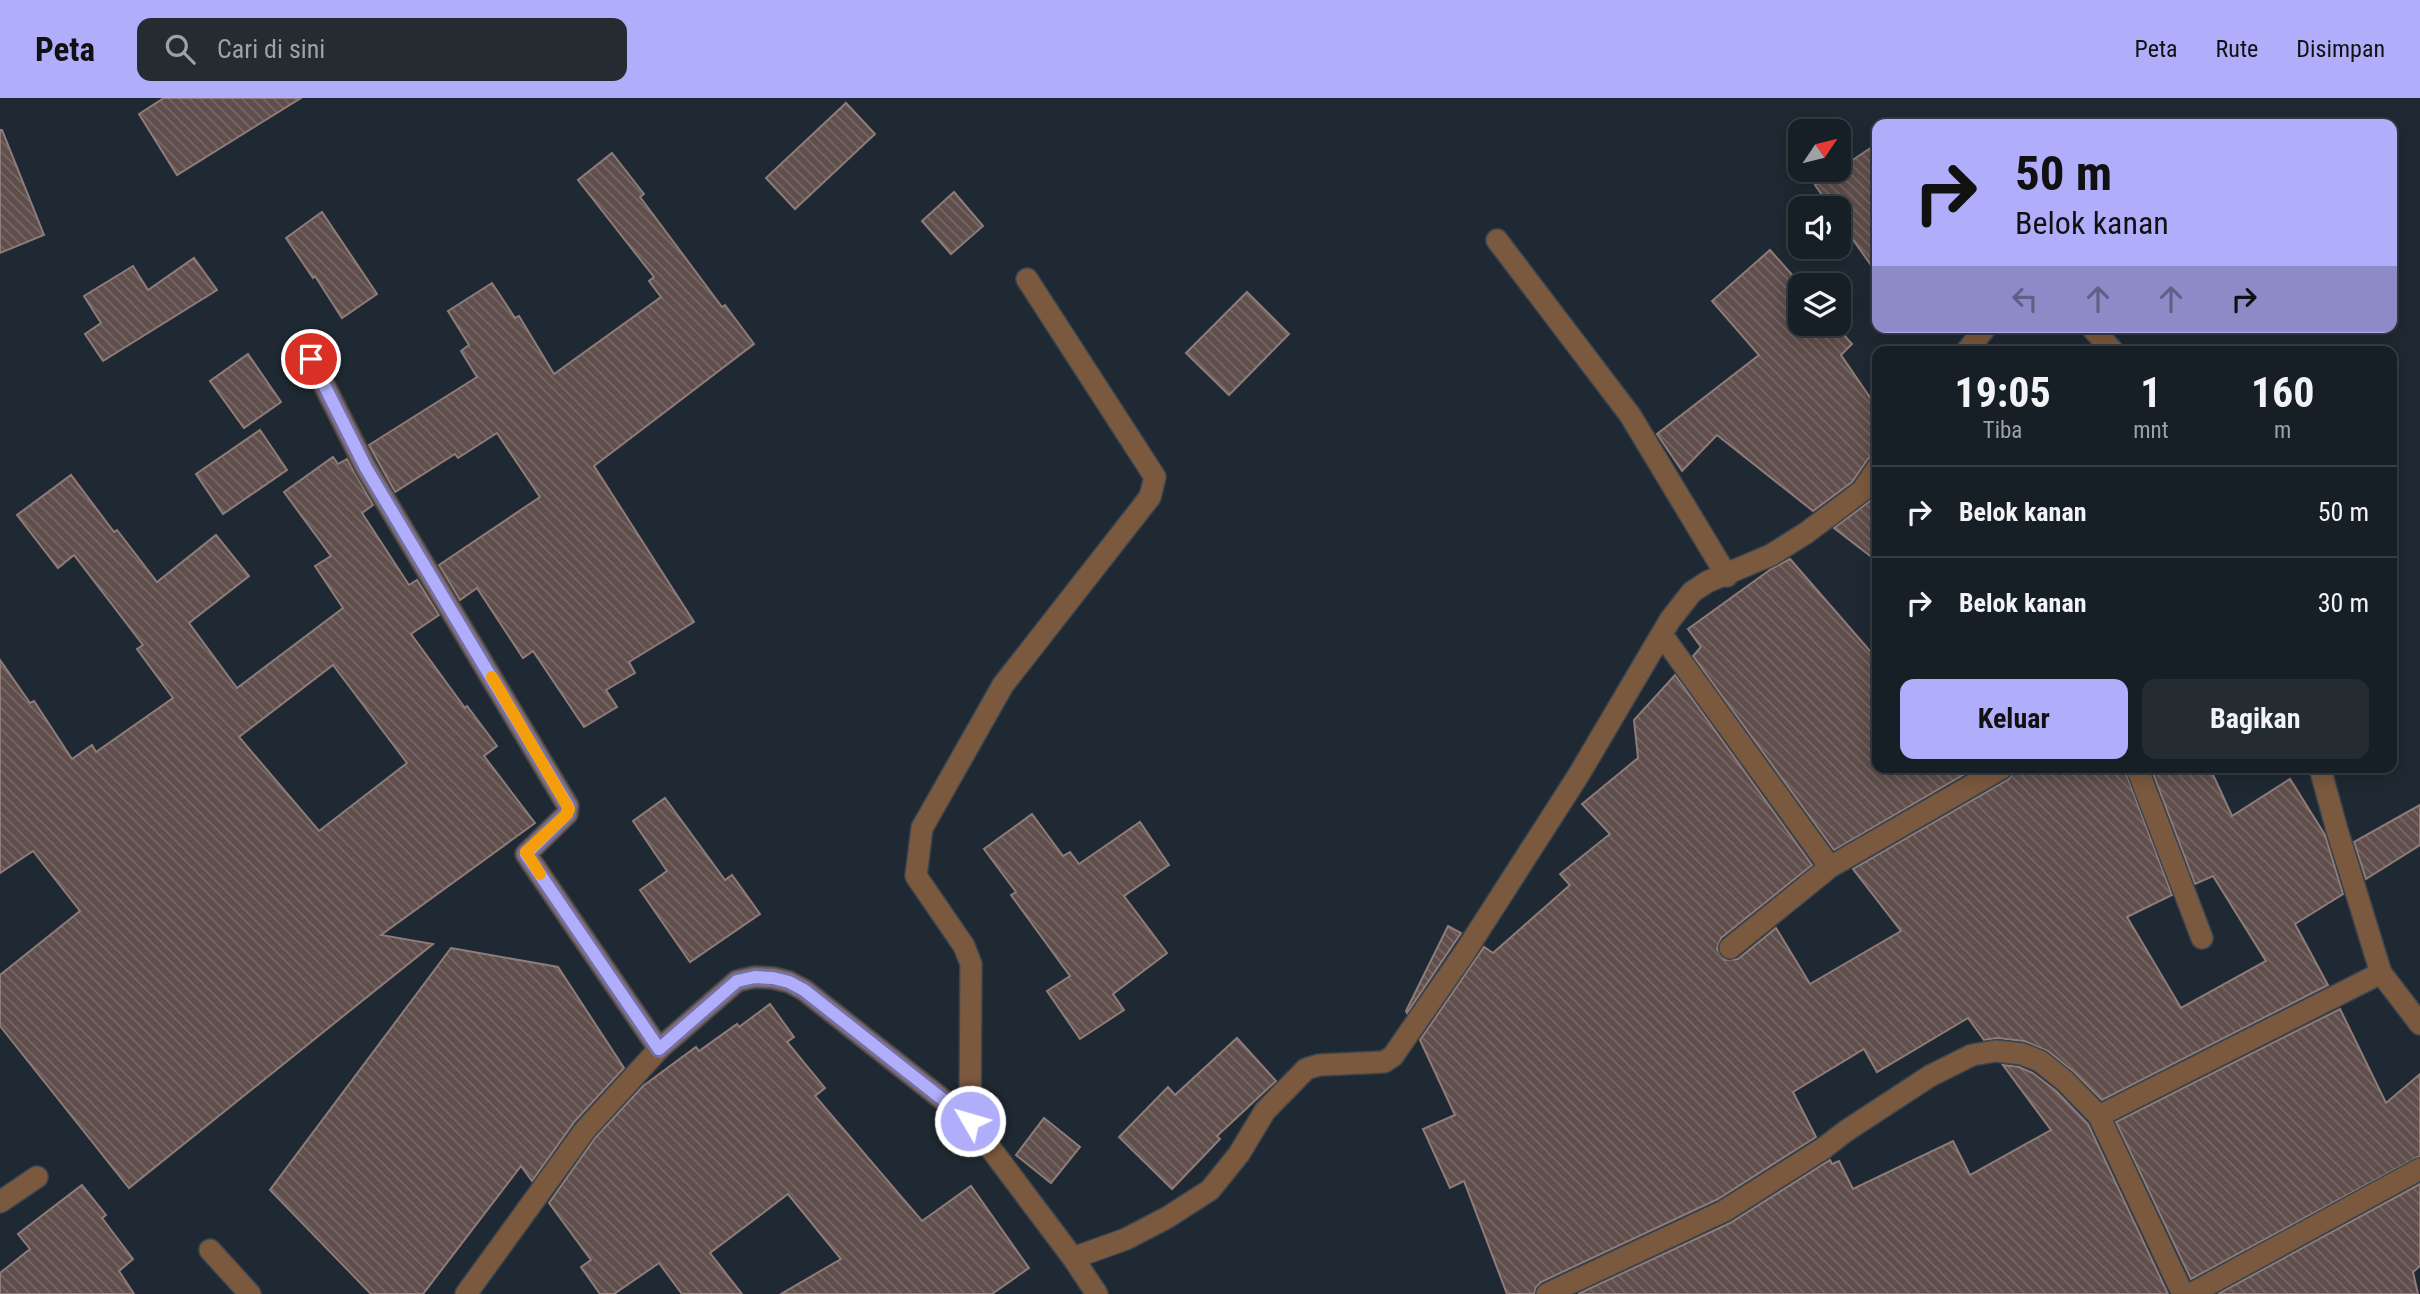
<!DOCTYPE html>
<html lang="id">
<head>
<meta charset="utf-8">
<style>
  :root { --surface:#171f26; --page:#242c32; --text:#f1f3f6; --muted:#9ea2a7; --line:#363d43; --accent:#b0aefa }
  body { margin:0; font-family:"Roboto Condensed",sans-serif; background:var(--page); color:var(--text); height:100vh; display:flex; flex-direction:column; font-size:26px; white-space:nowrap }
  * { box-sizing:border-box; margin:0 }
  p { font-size:23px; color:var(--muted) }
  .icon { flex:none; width:38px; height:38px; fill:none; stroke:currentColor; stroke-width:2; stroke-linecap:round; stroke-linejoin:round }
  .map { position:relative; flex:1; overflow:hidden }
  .details { position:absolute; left:1872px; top:248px; width:525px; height:427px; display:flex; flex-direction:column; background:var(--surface); border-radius:14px; box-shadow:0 4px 18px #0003,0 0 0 2px var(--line) }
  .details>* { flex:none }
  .top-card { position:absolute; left:1872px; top:21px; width:525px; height:214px; border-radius:14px; box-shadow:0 4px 18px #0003,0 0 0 2px var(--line); background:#b0aefa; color:#111; overflow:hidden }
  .needle { width:46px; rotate:55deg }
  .fabs { position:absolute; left:1788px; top:21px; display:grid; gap:14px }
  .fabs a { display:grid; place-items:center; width:63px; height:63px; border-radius:14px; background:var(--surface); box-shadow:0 4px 18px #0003,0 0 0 2px var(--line); font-size:35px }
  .pin { position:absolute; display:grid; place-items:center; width:60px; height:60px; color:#fff; margin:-30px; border:4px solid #fff; border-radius:50%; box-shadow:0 2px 7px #0007 }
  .me { position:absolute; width:77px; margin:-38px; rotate:308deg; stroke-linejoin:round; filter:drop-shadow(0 0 5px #0008) }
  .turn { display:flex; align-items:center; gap:24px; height:147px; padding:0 28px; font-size:32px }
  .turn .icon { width:91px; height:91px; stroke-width:2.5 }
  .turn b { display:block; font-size:49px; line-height:60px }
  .lanes { display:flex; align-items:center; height:66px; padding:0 28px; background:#0003; justify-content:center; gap:35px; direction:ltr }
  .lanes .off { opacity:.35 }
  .eta { display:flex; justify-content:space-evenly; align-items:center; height:119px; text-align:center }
  .eta b { font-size:42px; font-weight:700; line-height:49px }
  .cta { display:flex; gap:14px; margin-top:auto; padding:14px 28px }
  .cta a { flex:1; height:80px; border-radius:14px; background:var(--accent); color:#111; font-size:28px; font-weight:700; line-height:80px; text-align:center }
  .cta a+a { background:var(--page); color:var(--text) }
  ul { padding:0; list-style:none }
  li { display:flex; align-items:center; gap:21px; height:91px; padding:0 28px; border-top:2px solid var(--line) }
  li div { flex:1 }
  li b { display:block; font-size:26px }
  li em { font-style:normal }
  header { display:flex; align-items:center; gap:42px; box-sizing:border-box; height:98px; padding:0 35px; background:var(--accent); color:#111 }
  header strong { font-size:33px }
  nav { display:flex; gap:38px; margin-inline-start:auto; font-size:24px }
  .search { width:490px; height:63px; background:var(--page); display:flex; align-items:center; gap:18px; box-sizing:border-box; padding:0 24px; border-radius:14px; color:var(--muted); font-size:26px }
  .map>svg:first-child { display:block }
</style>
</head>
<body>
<header>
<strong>Peta</strong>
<div class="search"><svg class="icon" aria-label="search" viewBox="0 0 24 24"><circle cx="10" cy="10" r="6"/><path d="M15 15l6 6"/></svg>Cari di sini</div>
<nav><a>Peta</a><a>Rute</a><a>Disimpan</a></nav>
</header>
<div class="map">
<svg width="2420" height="1196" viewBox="0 0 2420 1196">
  <defs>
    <pattern id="building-back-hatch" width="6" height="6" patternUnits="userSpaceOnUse" patternTransform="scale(1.75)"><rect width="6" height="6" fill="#5f4e4b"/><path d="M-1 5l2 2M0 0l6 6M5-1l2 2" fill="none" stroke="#766866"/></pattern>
  </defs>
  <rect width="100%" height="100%" fill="#1f2933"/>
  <g fill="url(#building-back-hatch)" stroke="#8f7c79" stroke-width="2" fill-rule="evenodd">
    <polygon points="164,0 301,0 177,77 139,16"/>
    <polygon points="846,5 875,36 795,111 766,80"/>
    <polygon points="0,32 2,32 44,137 0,155"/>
    <polygon points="1878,45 1878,177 1839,122 1839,110 1831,110 1815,87"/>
    <polygon points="612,55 644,96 640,99 722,209 725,207 754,246 594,368 694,524 629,564 635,575 606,592 617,609 584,629 533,553 523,560 477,490 460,502 439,467 540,399 497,335 458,360 455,356 395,394 369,347 477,279 461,253 469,247 448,213 492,185 515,220 519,218 554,276 661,199 649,183 654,179 578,82"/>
    <polygon points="954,94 983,128 951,156 922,123"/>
    <polygon points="322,114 377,196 342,220 315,178 313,180 286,140"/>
    <polygon points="1770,152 1801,187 1801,226 1834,226 1852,246 1841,257 1878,311 1878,356 1868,361 1852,384 1813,413 1717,337 1682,373 1657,336 1759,257 1712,203"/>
    <polygon points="194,160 217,192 103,263 85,236 101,225 84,198 133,168 148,192"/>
    <polygon points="1247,194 1289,236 1229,297 1186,255"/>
    <polygon points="248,256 281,304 244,330 210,283"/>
    <polygon points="260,332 287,372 223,416 196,376"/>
    <path d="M333,359L338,366L347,361L373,407L362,415L409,487L417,482L439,517L411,536L465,610L467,608L497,648L484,658L535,725L381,837L433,846L129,1090L0,928V877L80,813L33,753L0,775V562L30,605L34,603L72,661L92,647L96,654L173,600L137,551L143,547L74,457L58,470L17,417L71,377L114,434L117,432L157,484L216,437L249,478L189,525L237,590L343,510L315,468L331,458L284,394ZM333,567L407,665L319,733L239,639Z"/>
    <polygon points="1878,393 1878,464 1834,430 1870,403"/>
    <polygon points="1790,461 1878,562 1878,670 1975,670 1834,752 1693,558 1701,549 1688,531 1771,471"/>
    <polygon points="1675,577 1812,767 1721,840 1717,851 1725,862 1738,861 1776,830 1810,886 1901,833 1853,771 2009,681 2015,670 2124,670 2172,797 2127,819 2181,910 2266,863 2213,778 2195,786 2151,670 2210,670 2232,718 2290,681 2325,737 2343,796 2295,826 2328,887 2102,1002 2074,974 2048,953 2024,943 1997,940 1984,942 1968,920 1877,974 1864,951 1793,994 1816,1039 1718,1101 1541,1184 1536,1189 1534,1196 1507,1196 1464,1083 1450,1090 1423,1031 1455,1017 1420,942 1484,849 1493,855 1570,787 1560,776 1610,736 1582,706 1638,660 1634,622"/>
    <polygon points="665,700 725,782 732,777 760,816 690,864 640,792 667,773 633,723"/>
    <polygon points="2420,707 2420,747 2366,781 2354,744"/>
    <polygon points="1032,716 1063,758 1070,754 1079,766 1140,724 1169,767 1124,798 1167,855 1113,896 1124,912 1080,941 1047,893 1070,878 1011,797 1016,794 984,751"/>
    <polygon points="1448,828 1461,835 1407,915 1406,913"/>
    <polygon points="451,850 558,869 624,970 575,1023 532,1083 521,1068 423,1196 371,1196 270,1092"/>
    <polygon points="770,906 794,939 787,944 825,990 815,998 922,1123 971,1088 1029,1170 992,1196 781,1196 841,1161 788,1096 710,1155 742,1196 682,1196 659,1165 614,1196 600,1196 581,1169 591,1162 549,1105 595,1040 643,988 696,949 699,953 737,926 739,929"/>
    <polygon points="2340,911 2386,1005 2420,976 2420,1058 2191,1181 2116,1024"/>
    <polygon points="1237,940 1276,983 1217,1038 1220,1041 1172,1091 1119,1039 1168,989 1175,997"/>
    <polygon points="2003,967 2019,969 2033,975 2056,993 2088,1026 2168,1196 1578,1196 1730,1125 1830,1062 1832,1066 1839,1063 1853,1091 1953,1043 1970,1077 2051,1032"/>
    <polygon points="1044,1020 1080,1049 1051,1085 1016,1057"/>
    <polygon points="2420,1086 2420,1168 2413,1174 2418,1196 2218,1196"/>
    <polygon points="82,1087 106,1117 102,1120 133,1161 119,1173 134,1196 0,1196 0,1175 30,1151 18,1136"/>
  </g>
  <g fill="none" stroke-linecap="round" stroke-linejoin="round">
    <g stroke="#3b454e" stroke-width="24">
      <g id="minor">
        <polyline points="1497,142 1630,317 1727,478"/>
        <polyline points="2091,229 2114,254"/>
        <polyline points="1966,254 1986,229"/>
        <polyline points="311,261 366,370 568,708 567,716 526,756 659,951"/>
        <polyline points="1662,537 1830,769"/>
        <polyline points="2137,670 2202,840"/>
        <polyline points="2320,670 2337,732 2381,875 2420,926"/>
        <polyline points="1730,850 1830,769 2002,670"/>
        <polyline points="2099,1018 2381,875"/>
        <polyline points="970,1023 971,866 964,848 916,778 922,730 1003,587 1150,399 1155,379 1027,181"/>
        <polyline points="0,1104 37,1079"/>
        <polyline points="210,1152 250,1196"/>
        <polyline points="1073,1160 1126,1141 1168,1119 1210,1092 1239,1056 1265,1013 1306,971 1319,967 1384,964 1393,958 1465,854 1578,678 1670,522 1692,494 1707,484 1771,457 1806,435 1862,393 1878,369"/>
        <polyline points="466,1196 585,1032 659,951 737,883 755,879 773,880 789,884 804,892 970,1023 1073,1160 1097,1196"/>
        <polyline points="1547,1196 1724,1113 1824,1050 1846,1033 1930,978 1972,957 1996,953 2022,956 2040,963 2065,983 2099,1018 2183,1196"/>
        <polyline points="2191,1196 2420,1071"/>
      </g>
    </g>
    <use href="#minor" stroke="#7b593f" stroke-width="21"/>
  </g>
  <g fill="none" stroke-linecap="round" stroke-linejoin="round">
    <g stroke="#7271a2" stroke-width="18">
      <polyline id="route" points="311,261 366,370 568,708 567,716 526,756 659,951 737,883 755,879 773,880 789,884 804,892 970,1023"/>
    </g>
    <use href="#route" stroke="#b0aefa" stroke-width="12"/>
    <polyline stroke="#f59e0b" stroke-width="12" points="492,579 569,711 567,716 526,754 540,776"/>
  </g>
</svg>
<div class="fabs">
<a><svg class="needle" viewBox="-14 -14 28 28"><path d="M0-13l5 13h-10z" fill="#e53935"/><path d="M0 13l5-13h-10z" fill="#9ea2a7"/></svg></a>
<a><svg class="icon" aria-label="sound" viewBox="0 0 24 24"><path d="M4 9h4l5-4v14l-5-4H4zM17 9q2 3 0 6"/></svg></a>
<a><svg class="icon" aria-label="layers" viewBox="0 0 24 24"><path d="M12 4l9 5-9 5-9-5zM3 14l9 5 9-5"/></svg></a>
</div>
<div class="pin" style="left:311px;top:261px;background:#d93025"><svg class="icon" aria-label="arrive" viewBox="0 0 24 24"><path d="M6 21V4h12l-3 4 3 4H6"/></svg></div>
<svg class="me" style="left:970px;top:1023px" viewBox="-20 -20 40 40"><circle r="17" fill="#b0aefa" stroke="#fff" stroke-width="3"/><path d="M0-11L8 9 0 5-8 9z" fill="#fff"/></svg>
<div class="top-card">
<div class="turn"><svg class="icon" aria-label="right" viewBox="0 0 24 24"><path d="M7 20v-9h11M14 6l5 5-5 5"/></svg><div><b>50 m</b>Belok kanan</div></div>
<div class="lanes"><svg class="icon off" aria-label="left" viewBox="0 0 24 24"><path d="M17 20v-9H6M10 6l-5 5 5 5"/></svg><svg class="icon off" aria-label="ahead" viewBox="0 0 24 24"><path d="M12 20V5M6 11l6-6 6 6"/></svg><svg class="icon off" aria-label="ahead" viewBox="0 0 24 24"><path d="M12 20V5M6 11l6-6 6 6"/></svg><svg class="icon" aria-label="right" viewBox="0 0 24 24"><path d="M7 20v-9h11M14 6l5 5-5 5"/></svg></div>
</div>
<section class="details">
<div class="eta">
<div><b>19:05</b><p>Tiba</p></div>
<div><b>1</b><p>mnt</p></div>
<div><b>160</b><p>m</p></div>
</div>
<ul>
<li><svg class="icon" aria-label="right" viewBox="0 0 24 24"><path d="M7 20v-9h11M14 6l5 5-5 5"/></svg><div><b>Belok kanan</b></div><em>50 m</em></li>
<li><svg class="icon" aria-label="right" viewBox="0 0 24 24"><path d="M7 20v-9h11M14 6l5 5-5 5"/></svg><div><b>Belok kanan</b></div><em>30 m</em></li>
</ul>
<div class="cta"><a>Keluar</a><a>Bagikan</a></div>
</section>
</div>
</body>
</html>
